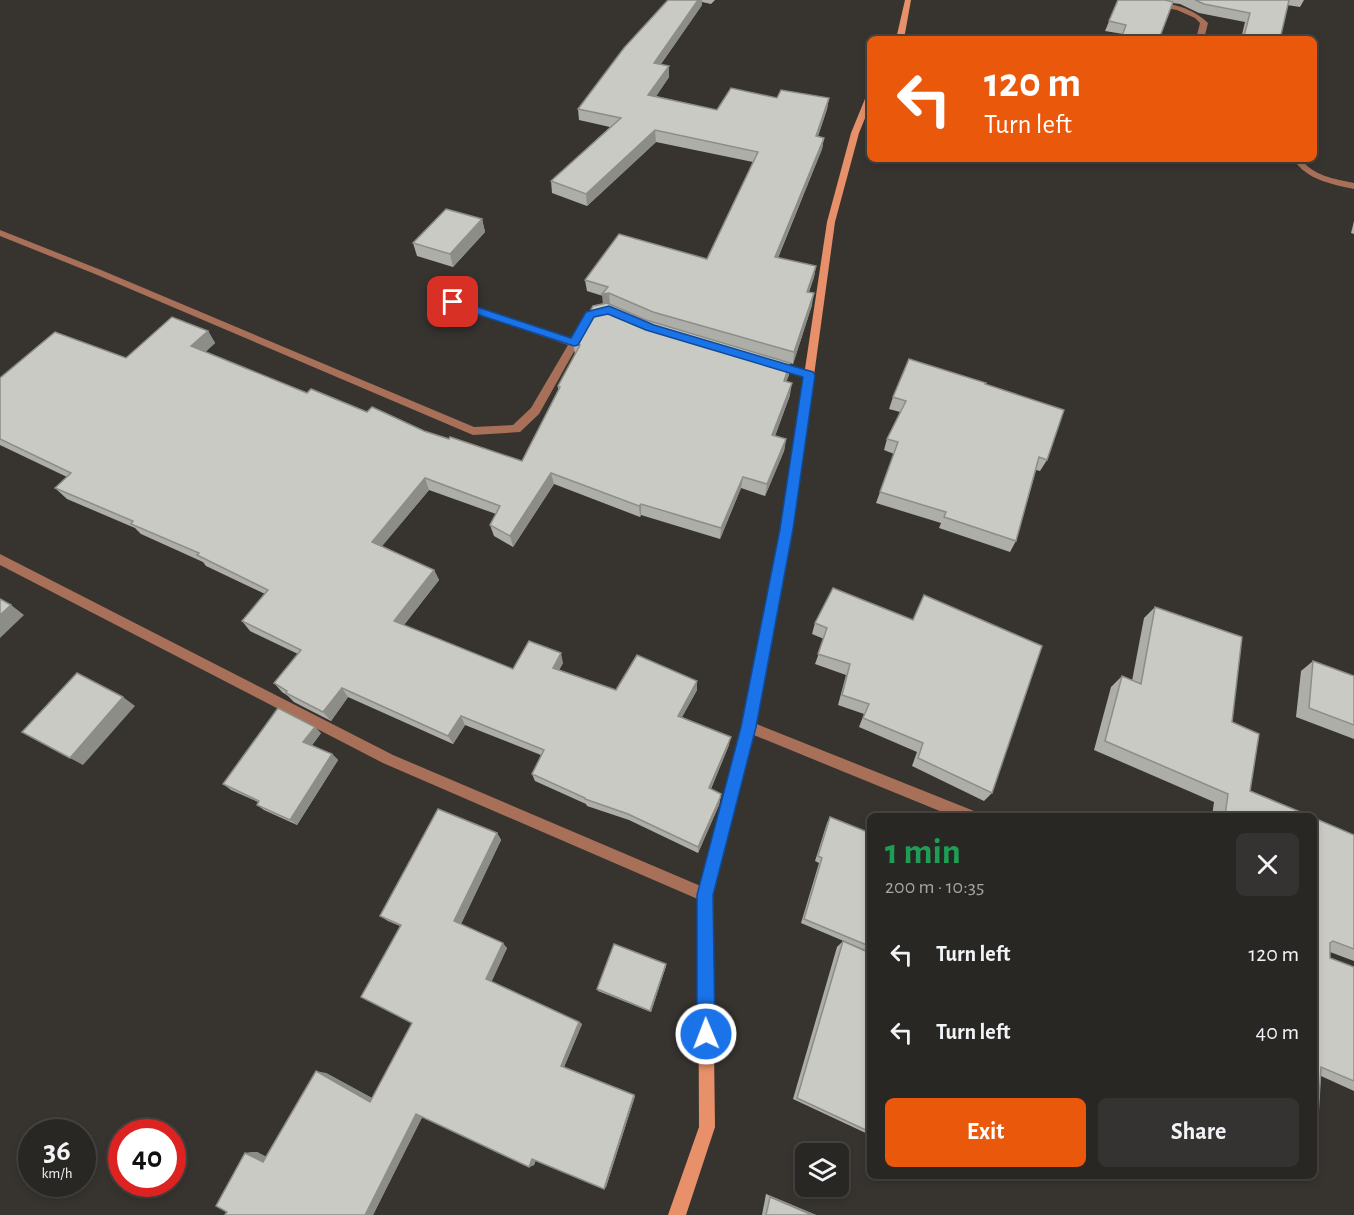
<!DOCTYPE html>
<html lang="en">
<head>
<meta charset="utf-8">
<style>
  :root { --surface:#292724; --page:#353331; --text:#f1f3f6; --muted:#a5a5a6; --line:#454441; --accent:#ea580c }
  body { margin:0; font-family:"Alegreya Sans",sans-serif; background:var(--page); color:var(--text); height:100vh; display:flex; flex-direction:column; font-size:22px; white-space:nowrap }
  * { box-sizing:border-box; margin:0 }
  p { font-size:20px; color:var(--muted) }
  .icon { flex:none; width:33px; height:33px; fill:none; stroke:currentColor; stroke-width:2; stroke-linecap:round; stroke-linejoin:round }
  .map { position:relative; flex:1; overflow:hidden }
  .drawer { position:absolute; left:867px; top:813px; width:450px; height:366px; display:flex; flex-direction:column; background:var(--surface); border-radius:9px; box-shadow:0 3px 9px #0003,0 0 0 2px var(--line) }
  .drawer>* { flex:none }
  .hud { position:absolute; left:867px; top:36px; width:450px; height:126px; border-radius:9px; box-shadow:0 3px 9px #0003,0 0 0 2px var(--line); background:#ea580c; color:#fff; overflow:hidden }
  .buttons { position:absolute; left:795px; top:1143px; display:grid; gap:12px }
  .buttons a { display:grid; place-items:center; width:54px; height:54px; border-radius:9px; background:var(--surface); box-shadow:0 3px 9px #0003,0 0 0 2px var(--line); font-size:30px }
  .speed { position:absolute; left:18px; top:1119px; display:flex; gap:12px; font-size:30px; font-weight:700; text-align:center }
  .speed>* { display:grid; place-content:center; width:78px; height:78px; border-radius:50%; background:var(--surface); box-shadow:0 3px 9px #0003,0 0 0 2px var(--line); line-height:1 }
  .speed small { font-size:15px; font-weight:400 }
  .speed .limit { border:9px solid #d22; background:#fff; color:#111 }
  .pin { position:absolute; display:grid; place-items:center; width:51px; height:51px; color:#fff; margin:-26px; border-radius:12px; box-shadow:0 3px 9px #0006 }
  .me { position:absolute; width:66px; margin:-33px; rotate:359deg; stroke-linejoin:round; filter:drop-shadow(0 0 4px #0008) }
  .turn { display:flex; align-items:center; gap:21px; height:126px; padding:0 18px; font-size:27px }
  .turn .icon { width:78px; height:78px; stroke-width:2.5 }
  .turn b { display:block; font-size:42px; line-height:51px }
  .round { display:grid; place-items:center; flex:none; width:63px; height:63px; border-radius:9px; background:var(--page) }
  .headline { display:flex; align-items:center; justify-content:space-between; height:102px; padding:0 18px }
  h1 { font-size:36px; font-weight:600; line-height:45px; color:#1e9e55 }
  .cta { display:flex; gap:12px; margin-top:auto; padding:12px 18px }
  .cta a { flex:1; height:69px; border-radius:9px; background:var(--accent); color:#fff; font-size:24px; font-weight:600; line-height:69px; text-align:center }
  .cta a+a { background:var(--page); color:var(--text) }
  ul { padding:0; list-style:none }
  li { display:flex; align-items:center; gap:18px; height:78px; padding:0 18px }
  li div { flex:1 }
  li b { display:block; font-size:22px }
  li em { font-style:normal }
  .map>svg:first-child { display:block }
</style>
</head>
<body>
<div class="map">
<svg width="1354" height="1215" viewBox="0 0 1354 1215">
  <rect width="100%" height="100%" fill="#373430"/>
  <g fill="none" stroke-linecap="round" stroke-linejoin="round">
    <g fill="#a87058" fill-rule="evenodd">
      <path d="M1125,0C1152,0 1187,2 1208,23L1204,39H1196L1200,23L1195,18L1177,10Z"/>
      <path d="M1293,159H1301C1313,176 1335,179 1354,183V189C1331,184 1307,180 1293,159Z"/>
      <polygon points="0,230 101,270 474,427 513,425 531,408 568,345 430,297 430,293 436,293 571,339 577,330 580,329 585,332 539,414 520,432 473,435 95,274 0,236"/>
      <polygon points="776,361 813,372 814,375 809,379 772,367 772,363"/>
      <polygon points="0,554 393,755 710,890 712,895 710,900 705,902 700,900 383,763 0,565"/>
      <polygon points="749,721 974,811 976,816 952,816 744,731 742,727 744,723"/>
    </g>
    <g fill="#e89069" fill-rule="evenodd">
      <polygon points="905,0 911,0 904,39 896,39"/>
      <polygon points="867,94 870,94 870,106 859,133 835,222 793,529 756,727 712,895 715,1127 686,1215 668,1215 699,1127 698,895 742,727 781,529 827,222 851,133"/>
    </g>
  </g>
  <g fill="#adaea8">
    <polygon points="668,0 715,0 711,4 702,2 702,5 661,64 669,77 656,96 717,110 777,98 829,98 827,109 818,136 824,138 822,149 778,258 816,266 814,277 809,292 812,305 793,364 790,363 789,375 786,381 790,395 775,436 786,439 784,451 765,496 741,488 720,539 641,515 640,517 554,484 513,547 494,536 490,525 496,514 429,490 382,546 434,570 439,580 404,625 513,669 563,663 559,670 616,690 697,681 697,690 682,717 729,745 711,789 721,794 719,805 698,853 629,820 587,806 586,804 535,781 532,774 541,755 465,725 453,744 348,697 331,721 294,702 288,696 282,692 274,683 298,654 250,631 242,621 265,594 206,566 203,562 141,534 135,528 67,499 55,488 67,477 0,445 0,378 126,358 208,331 215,343 205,352 307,393 424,431 522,461 558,390 558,386 575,355 573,342 603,304 603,296 587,291 585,280 707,259 753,162 656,142 587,206 552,193 551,181 610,127 579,120 578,109"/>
    <polygon points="1118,0 1304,0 1300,7 1287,5 1280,39 1241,39 1245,22 1199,13 1180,4 1173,3 1123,34 1105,31"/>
    <polygon points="482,219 485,232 453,267 417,256 413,243"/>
    <polygon points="1354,221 1354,234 1351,233"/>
    <polygon points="985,384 1047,460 1040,471 1036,470 1016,541 1010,552 939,528 941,523 876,503 894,454 884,450 887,439 900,412 889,409 893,397"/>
    <polygon points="833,588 992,793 984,801 912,766 917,752 859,727 864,714 838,705 846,675 815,664 824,639 812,634 815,623"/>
    <polygon points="1155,607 1232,722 1250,791 1310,816 1212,816 1214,802 1094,750 1111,687 1122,676 1132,681 1144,618"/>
    <polygon points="1313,661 1354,676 1354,739 1296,717 1301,671"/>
    <polygon points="321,733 312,745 332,754 338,760 297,825 264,810 257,805 258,802 231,790 223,784"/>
    <polygon points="830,817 869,946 865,950 801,923 819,863 815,861 827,823"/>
    <polygon points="1314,818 1354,835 1354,961 1330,952 1330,958 1354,967 1354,1091 1321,1076 1318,1116 1314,1116"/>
    <polygon points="497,833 501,840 461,924 507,948 491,982 579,1022 582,1024 564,1067 635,1096 606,1187 604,1189 536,1160 534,1165 529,1167 422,1116 373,1215 225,1215 245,1153 257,1152 266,1157 326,1073 372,1098 412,1023 400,926 388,921 380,916"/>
    <polygon points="843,941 870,953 870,1135 793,1099 837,947"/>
    <polygon points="666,966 651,1012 598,991 597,989"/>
    <polygon points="957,1176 974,1176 973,1180"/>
    <polygon points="766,1194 816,1215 762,1215"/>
  </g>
  <g fill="#8d8d88">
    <polygon points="698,0 702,0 702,5 654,74 654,63"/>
    <polygon points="669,66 669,77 649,107 648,95"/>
    <polygon points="829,98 827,109 814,148 816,136"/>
    <polygon points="655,130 656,142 587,206 586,194"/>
    <polygon points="824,138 822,149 773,269 775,257"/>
    <polygon points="482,219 485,232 453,267 450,254"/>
    <polygon points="816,266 814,277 805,303 807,292"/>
    <polygon points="609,293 610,305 603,306 602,294"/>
    <polygon points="814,293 812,305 793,364 794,352"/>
    <polygon points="208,331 215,343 198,359 191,346"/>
    <polygon points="790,363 789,375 782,393 784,381"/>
    <polygon points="792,383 790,395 771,447 772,435"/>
    <polygon points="786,439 784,451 765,496 767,484"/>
    <polygon points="551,473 554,484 513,547 510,536"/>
    <polygon points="743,477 741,488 720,539 721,528"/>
    <polygon points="425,478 429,490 377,552 372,542"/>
    <polygon points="641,504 641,515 640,517 639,506"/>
    <polygon points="434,570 439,580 399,631 394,621"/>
    <polygon points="11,605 24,615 0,638 0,615"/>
    <polygon points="561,653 563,663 555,677 553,668"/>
    <polygon points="697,681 697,690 678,724 678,716"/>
    <polygon points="342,688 348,697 331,721 323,712"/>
    <polygon points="123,697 135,706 83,765 70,758"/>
    <polygon points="461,716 465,725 453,744 448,736"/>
    <polygon points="315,727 321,733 310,748 303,742"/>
    <polygon points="731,737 729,745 708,795 709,788"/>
    <polygon points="332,754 338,760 297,825 290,820"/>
    <polygon points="721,794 719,805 698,853 698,847"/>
    <polygon points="497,833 501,840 460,926 454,921"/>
    <polygon points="503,943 507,948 491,983 486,979"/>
    <polygon points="666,964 666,966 651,1012 650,1011"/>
    <polygon points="579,1022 582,1024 564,1067 561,1066"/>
    <polygon points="316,1071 326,1073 379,1102 370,1102"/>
    <polygon points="634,1095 635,1096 606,1187 604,1189"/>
    <polygon points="416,1114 424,1114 373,1215 365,1215"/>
    <polygon points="257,1152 275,1161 263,1162 245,1153"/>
    <polygon points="536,1158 534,1165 529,1167 532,1159"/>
    <polygon points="766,1194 816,1215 812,1215 770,1197"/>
  </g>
  <g fill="#c9cac3" stroke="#8d8d88" stroke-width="1.5">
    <polygon points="668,0 698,0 654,63 669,66 648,95 717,110 731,88 777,98 781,90 829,98 816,136 824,138 775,257 816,266 807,292 814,293 794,352 653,312 609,293 602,294 608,287 585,280 619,234 707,259 758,152 655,130 586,194 551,181 621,118 578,109 624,48"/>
    <polygon points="1118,0 1165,0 1173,2 1159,39 1121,39 1126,25 1109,21"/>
    <polygon points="1195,0 1289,0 1280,39 1256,39 1244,36 1250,13 1204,4"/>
    <polygon points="446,209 482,219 450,254 413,243"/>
    <polygon points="607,303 646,320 790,363 784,381 792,383 772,435 786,439 767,484 743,477 721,528 641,504 639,506 551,473 510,536 490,525 500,506 425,478 372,542 434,570 394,621 513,669 529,641 561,653 553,668 616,690 637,655 697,681 678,716 731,737 709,788 721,794 720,798 698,847 628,814 585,799 585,798 532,774 544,750 461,716 448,736 342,688 323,712 286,693 287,691 274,683 301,650 242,621 268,590 197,555 199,553 131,524 133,521 55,488 71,473 0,439 0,378 55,332 126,358 172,317 208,331 191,346 307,393 311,389 367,412 372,407 424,431 449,439 450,437 522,461 560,387 558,386 580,345 573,342 593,306"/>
    <polygon points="909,359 986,383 985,384 1064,410 1047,460 1039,457 1016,541 944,517 946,512 880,492 898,442 887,439 906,401 893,397"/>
    <polygon points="833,588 913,620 924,595 1042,646 992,793 918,758 923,743 863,718 869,704 842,695 850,664 818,654 827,628 815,623"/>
    <polygon points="0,599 11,605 0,615"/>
    <polygon points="1155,607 1242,637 1232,722 1259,734 1250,791 1310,816 1225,816 1228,794 1105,741 1122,676 1141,684"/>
    <polygon points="1313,661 1354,676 1354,725 1309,708"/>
    <polygon points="77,673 123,697 70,758 22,732"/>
    <polygon points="278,708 315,727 303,742 332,754 290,820 257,805 259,801 223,784"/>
    <polygon points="438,809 497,833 454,921 503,943 486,979 579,1022 561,1066 634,1095 604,1189 532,1159 529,1167 416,1114 365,1215 225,1215 227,1212 216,1206 245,1153 263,1162 316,1071 370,1102 412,1023 361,997 401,925 380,916"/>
    <polygon points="830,817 870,833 870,942 869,946 804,919 822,858 818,856"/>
    <polygon points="1314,818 1354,835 1354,949 1333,941 1330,943 1330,958 1354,967 1354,1081 1321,1067 1318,1116 1314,1114"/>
    <polygon points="843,941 870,953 870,1132 797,1098"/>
    <polygon points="614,944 666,964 650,1011 597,989"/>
    <polygon points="963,1176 974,1176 973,1180"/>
    <polygon points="770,1197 812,1215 766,1215"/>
  </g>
  <polygon fill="#1a73e8" stroke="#114b97" stroke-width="1.5" points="453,299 571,338 586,312 609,306 654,325 813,372 815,375 793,529 756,727 713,895 715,1034 713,1041 706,1043 700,1041 697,1034 697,895 741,727 780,529 803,377 646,330 608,314 594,317 578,345 574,346 449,305 447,302"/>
</svg>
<div class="buttons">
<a><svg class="icon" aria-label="layers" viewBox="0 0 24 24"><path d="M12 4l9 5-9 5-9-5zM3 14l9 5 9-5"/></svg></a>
</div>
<div class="speed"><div>36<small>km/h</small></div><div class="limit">40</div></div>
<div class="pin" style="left:453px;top:302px;background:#d93025"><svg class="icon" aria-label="arrive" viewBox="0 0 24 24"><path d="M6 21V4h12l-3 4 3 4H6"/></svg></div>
<svg class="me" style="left:706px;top:1034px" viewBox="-20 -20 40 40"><circle r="17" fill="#1a73e8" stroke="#fff" stroke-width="3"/><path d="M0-11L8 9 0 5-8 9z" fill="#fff"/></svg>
<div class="hud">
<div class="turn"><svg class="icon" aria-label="left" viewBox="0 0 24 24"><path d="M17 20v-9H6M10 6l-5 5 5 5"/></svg><div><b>120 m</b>Turn left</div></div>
</div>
<section class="drawer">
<div class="headline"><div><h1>1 min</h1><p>200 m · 10:35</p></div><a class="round"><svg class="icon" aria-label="close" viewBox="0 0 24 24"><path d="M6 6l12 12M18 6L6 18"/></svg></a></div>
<ul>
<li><svg class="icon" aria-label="left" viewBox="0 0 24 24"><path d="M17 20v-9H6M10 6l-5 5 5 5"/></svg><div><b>Turn left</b></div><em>120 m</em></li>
<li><svg class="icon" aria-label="left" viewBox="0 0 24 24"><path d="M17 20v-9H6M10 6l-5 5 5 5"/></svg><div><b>Turn left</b></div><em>40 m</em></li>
</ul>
<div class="cta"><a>Exit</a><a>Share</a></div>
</section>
</div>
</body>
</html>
